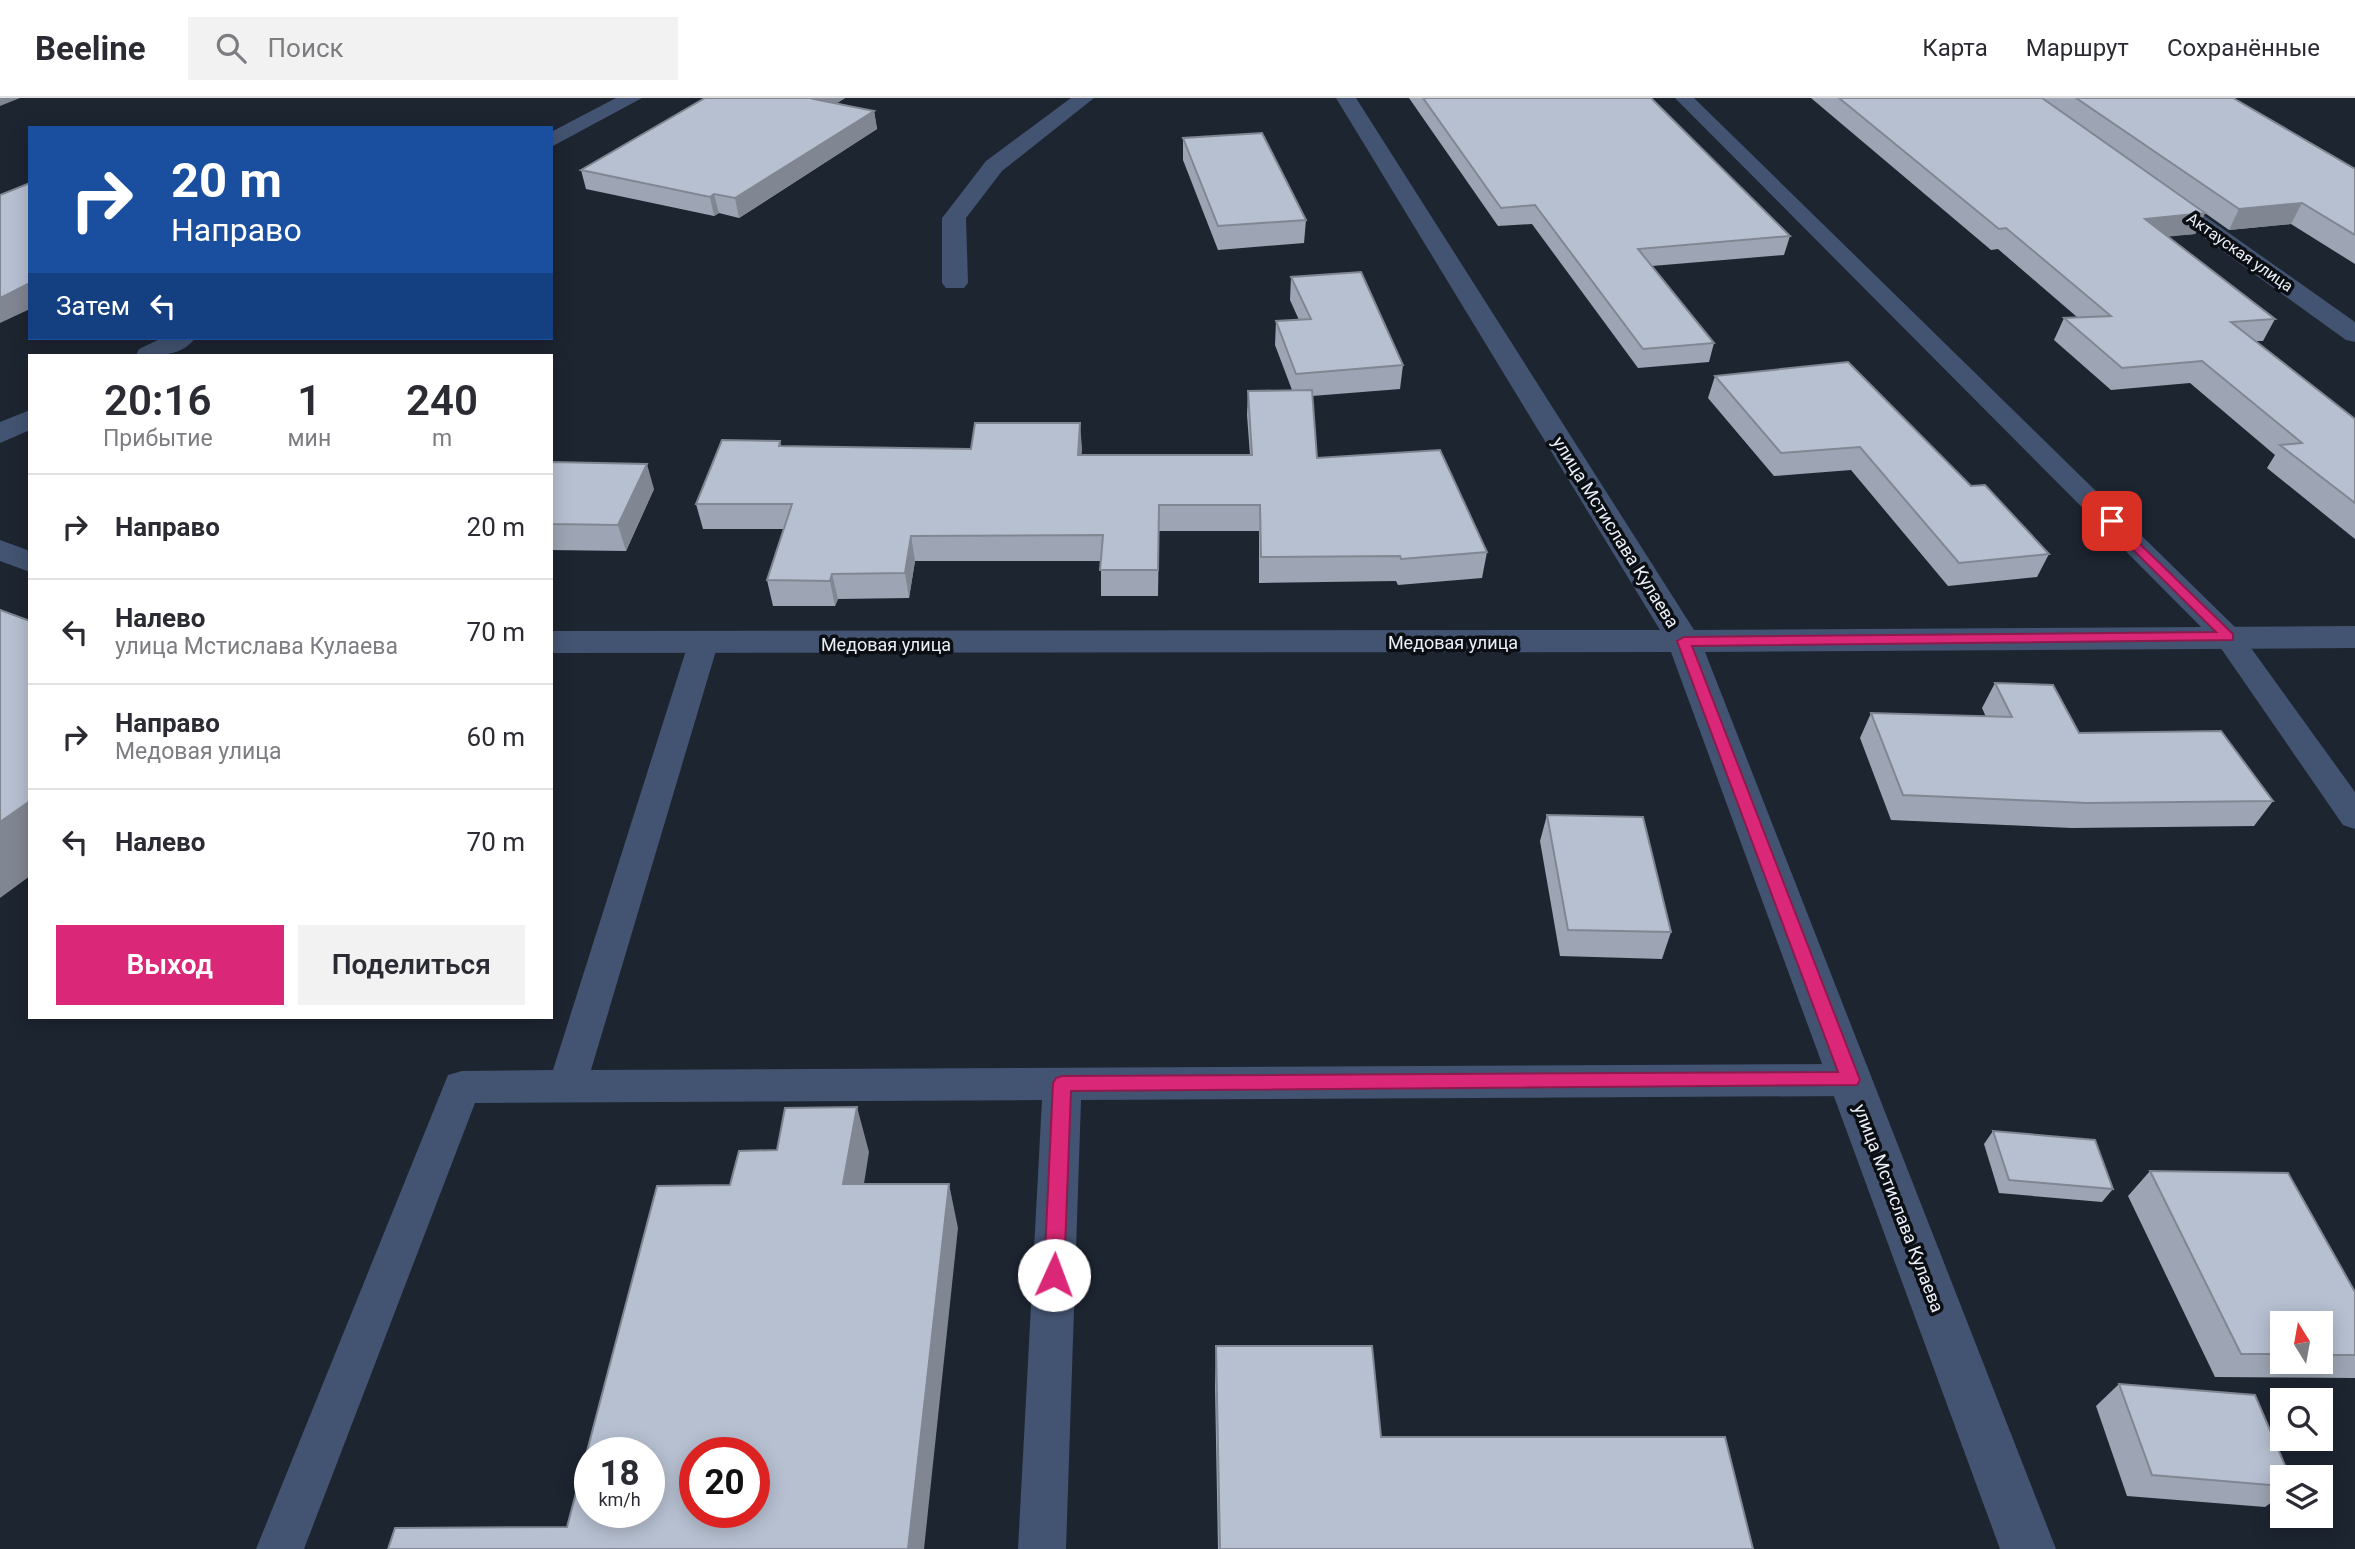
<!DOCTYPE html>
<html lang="ru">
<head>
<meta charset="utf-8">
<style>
  :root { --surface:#fff; --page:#f2f2f3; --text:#2b2b33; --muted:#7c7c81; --line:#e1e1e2; --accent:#db2777 }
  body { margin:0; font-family:Roboto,sans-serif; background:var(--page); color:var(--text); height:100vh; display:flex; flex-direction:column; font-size:26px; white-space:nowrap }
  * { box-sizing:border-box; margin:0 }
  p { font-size:23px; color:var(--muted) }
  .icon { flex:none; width:38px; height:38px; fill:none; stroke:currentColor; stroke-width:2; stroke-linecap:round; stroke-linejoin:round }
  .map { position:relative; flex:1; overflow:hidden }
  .panel { position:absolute; left:28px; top:256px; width:525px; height:665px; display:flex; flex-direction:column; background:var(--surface); border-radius:0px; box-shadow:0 4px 18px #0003 }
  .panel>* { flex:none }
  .top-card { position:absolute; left:28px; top:28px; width:525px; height:214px; border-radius:0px; box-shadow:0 4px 18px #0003; background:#1a4fa0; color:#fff; overflow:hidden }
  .needle { width:46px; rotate:349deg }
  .fabs { position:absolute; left:2270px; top:1213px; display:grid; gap:14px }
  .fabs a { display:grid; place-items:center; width:63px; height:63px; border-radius:0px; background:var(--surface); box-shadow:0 4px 18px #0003; font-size:35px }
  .speed { position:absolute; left:574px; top:1339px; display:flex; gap:14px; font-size:35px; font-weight:700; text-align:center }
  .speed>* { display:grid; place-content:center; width:91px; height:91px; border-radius:50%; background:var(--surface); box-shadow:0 4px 18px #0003; line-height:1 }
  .speed small { font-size:18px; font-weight:400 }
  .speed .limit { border:10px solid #d22; background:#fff; color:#111 }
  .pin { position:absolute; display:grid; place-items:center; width:60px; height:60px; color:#fff; margin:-30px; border-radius:14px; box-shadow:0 4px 10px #0006 }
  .me { position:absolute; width:77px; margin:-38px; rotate:2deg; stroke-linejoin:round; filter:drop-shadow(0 0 5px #0008) }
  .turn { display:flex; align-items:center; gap:24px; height:147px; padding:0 28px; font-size:32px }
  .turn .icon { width:91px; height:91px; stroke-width:2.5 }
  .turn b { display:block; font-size:49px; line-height:60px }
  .then { display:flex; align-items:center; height:66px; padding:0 28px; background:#0003; gap:14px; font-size:26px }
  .eta { display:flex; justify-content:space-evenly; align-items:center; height:119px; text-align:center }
  .eta b { font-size:42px; font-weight:600; line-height:49px }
  .button { display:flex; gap:14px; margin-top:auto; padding:14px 28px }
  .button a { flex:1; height:80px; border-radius:0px; background:var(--accent); color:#fff; font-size:28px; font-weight:600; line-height:80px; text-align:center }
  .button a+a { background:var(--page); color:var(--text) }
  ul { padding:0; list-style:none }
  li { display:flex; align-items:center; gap:21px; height:105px; padding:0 28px; border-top:2px solid var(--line) }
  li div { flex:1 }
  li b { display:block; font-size:26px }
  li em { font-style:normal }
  header { display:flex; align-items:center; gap:42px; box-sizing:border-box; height:98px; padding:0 35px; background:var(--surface); border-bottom:2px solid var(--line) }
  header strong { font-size:33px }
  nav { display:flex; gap:38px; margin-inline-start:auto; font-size:24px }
  .search { width:490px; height:63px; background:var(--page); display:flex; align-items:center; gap:18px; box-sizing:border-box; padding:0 24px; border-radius:0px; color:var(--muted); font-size:26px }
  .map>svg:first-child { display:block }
</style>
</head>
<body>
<header>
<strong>Beeline</strong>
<div class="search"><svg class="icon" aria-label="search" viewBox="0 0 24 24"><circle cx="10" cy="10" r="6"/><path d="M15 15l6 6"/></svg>Поиск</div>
<nav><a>Карта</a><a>Маршрут</a><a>Сохранённые</a></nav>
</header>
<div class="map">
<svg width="2355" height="1451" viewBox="0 0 2355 1451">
  <rect width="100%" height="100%" fill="#1d2531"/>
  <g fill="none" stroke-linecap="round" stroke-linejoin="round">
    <g fill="#435472" fill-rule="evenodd">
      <polygon points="1675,0 1694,0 2238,532 2355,694 2355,731 2343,727 2218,546"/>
      <polygon points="703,537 713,539 718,546 591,972 1851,966 1865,971 1870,982 1865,993 1851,998 1081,1002 1066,1451 1018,1451 1042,1002 475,1005 304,1451 256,1451 448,977 462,973 553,972 688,546 693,539"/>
    </g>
    <g fill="#435472" fill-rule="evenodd">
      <polygon points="616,0 642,0 551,49 551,34"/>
      <polygon points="1071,0 1094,0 1002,73 966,120 968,185 964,190 946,190 942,185 942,120 946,115 986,63"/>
      <polygon points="1336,0 1356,0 1694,532 2355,528 2355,550 1705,554 2056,1451 2000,1451 1671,554 551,555 551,533 1660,532"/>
      <polygon points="2157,88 2165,90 2355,224 2355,244 2346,242 2149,100 2146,95"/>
      <path d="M162,240H195C182,259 156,258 136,257L139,251Z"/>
      <polygon points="30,312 30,332 0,345 0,324"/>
      <polygon points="0,442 30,453 30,474 0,463"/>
    </g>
  </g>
  <g fill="#9da5b4" fill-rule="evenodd">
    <polygon points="705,0 845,0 837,5 874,13 877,31 739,120 719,115 714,118 586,91 581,72"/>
    <polygon points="1409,0 1651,0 1790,138 1784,157 1652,168 1714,245 1709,264 1638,270 1532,126 1498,128"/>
    <polygon points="1811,0 2233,0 2355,71 2355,166 2291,126 2229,132 2205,115 2195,136 2168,138 2275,221 2263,243 2256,243 2355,321 2355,441 2267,370 2275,357 2190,285 2111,292 2054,242 2064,220 2077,219 1998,151 1991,152"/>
    <polygon points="1183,40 1306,122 1304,145 1218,152 1183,62"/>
    <polygon points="1291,179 1403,267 1400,291 1312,298 1317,360 1487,454 1482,480 1398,487 1396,483 1259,485 1259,433 1159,433 1158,498 1101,498 1101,463 915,463 909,500 838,501 835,508 773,508 767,482 784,431 703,431 696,406 780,343 781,348 971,351 1082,350 1081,357 1250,357 1247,317 1248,293 1292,292 1275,247 1276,223 1299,222 1290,202"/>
    <polygon points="1715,278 1971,388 2049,456 2037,479 1948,488 1851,372 1774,378 1708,300"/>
    <polygon points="551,365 654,391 626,453 551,452"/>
    <polygon points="1995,585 2079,635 2273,703 2254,728 2072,730 1891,722 1860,640 1871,615 1986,619 1982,610"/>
    <polygon points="1547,717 1671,834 1662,861 1560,858 1540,743"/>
    <polygon points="1993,1033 2113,1091 2102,1104 1999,1095 1984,1046"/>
    <path d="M2150,1073L2355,1194V1280L2215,1279L2128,1098ZM2282,1225H2320V1264H2282Z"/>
    <polygon points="1216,1248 1381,1339 1753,1451 1218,1451 1215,1289"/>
    <polygon points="2119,1286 2282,1379 2282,1397 2265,1409 2127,1398 2096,1308"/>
  </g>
  <g fill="#808692">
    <polygon points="0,0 20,0 0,8"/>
    <polygon points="814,0 845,0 816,19"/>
    <polygon points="874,13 877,31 739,120 735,100"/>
    <polygon points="714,96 719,115 714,118 710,99"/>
    <polygon points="2302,105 2291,126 2229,132 2239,111"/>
    <polygon points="2205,115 2195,136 2135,142 2145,121"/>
    <polygon points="30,185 30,211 0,225 0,200"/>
    <polygon points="1080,325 1082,350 1080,382 1078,357"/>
    <polygon points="647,366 654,391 626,453 618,427"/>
    <polygon points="911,438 915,463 909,500 905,475"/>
    <polygon points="832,476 838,501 835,508 830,483"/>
    <polygon points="30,703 30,778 0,800 0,724"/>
    <polygon points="857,1009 869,1054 857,1130 843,1086"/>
    <polygon points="949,1086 958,1130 924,1451 908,1451"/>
  </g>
  <g fill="#b7c0d1" stroke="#808692" stroke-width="2" fill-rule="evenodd">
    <polygon points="705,0 814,0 813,1 874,13 735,100 714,96 710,99 581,72"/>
    <polygon points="1423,0 1651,0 1790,138 1638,151 1714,245 1643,251 1535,107 1501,110"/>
    <polygon points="1839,0 2042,0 2205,115 2145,121 2275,221 2231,224 2355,321 2355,405 2280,347 2302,345 2202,263 2122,270 2064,220 2111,218 2006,130 1999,131"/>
    <polygon points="2076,0 2233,0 2355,71 2355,137 2302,105 2239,111"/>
    <polygon points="1262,35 1306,122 1218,128 1183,40"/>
    <polygon points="30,85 30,185 0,200 0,97"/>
    <polygon points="1361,174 1403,267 1296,276 1276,223 1311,221 1291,179"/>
    <polygon points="1848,264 1971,388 1985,387 2049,456 1959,465 1860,349 1781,355 1715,278"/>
    <polygon points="1312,292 1317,360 1440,352 1487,454 1401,461 1400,458 1261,459 1260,407 1159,407 1158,472 1100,472 1103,437 911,438 905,475 832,476 830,483 767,482 792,406 696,406 722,342 780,343 779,348 971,351 975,325 1080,325 1078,357 1252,357 1248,293"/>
    <polygon points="552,364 647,366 618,427 551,426"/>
    <polygon points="0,512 30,523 30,703 0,724"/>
    <polygon points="1995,585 2053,587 2079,635 2221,633 2273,703 2087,705 1903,697 1871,615 2012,619"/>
    <polygon points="1547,717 1643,719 1671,834 1568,832"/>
    <path d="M857,1009L843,1086H949L908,1451H388L395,1430L567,1429L657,1088L730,1087L739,1053L777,1052L785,1010ZM590,1354H649V1414H590ZM695,1354H754V1414H695Z"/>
    <polygon points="1993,1033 2095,1042 2113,1091 2009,1082"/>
    <polygon points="2150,1073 2288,1075 2355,1194 2355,1257 2320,1257 2320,1225 2282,1225 2282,1256 2241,1256"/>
    <polygon points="1216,1248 1372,1248 1381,1339 1725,1339 1753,1451 1220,1451"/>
    <polygon points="2119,1286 2255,1297 2290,1379 2282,1379 2282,1388 2152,1377"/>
  </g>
  <polygon fill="#db2777" stroke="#8e194d" stroke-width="2" points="2112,419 2233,536 2233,542 1692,548 1860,982 1857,987 1071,993 1064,1177 1061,1184 1054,1187 1047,1184 1044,1177 1053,985 1056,980 1062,978 1838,974 1677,543 1684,539 2216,534 2107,426 2105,423"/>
  <g text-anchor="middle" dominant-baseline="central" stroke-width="7" stroke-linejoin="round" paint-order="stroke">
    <g font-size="16" fill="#ebf0f8" stroke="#0b0e13">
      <text transform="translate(2240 154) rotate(35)">Актауская улица</text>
    </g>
    <g font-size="18" fill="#ebf0f8" stroke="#0b0e13">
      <text transform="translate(1616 434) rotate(58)">улица Мстислава Кулаева</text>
      <text x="1453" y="544">Медовая улица</text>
      <text x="886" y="546">Медовая улица</text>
      <text transform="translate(1899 1110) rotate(69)">улица Мстислава Кулаева</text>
    </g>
  </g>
</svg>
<div class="fabs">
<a><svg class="needle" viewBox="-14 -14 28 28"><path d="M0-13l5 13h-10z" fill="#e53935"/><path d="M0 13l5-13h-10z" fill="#7c7c81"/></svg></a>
<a><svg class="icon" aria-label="search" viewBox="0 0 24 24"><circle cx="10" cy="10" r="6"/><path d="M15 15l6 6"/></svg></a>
<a><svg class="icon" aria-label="layers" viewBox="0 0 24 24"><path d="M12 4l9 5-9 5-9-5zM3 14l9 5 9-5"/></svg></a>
</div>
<div class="speed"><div>18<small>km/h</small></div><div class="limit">20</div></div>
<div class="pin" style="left:2112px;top:423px;background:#d93025"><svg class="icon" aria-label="arrive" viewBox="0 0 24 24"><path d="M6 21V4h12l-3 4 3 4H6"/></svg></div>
<svg class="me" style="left:1054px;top:1177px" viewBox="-20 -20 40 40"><circle r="19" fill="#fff"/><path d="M0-13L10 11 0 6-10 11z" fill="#db2777"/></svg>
<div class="top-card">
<div class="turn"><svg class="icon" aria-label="right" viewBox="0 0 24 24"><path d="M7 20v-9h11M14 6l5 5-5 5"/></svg><div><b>20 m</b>Направо</div></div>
<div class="then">Затем<svg class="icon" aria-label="left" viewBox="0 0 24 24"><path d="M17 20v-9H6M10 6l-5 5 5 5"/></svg></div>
</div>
<section class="panel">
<div class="eta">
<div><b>20:16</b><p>Прибытие</p></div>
<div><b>1</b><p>мин</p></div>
<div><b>240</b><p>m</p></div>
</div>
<ul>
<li><svg class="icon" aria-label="right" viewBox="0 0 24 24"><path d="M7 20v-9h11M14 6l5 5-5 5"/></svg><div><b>Направо</b></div><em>20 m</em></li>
<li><svg class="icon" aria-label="left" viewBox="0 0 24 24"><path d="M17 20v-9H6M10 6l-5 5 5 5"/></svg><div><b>Налево</b><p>улица Мстислава Кулаева</p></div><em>70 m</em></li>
<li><svg class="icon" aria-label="right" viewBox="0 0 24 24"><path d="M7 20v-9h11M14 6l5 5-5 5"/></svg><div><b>Направо</b><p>Медовая улица</p></div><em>60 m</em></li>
<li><svg class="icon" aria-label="left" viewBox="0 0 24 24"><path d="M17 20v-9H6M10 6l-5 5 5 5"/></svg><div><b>Налево</b></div><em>70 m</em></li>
</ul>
<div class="button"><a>Выход</a><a>Поделиться</a></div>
</section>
</div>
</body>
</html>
